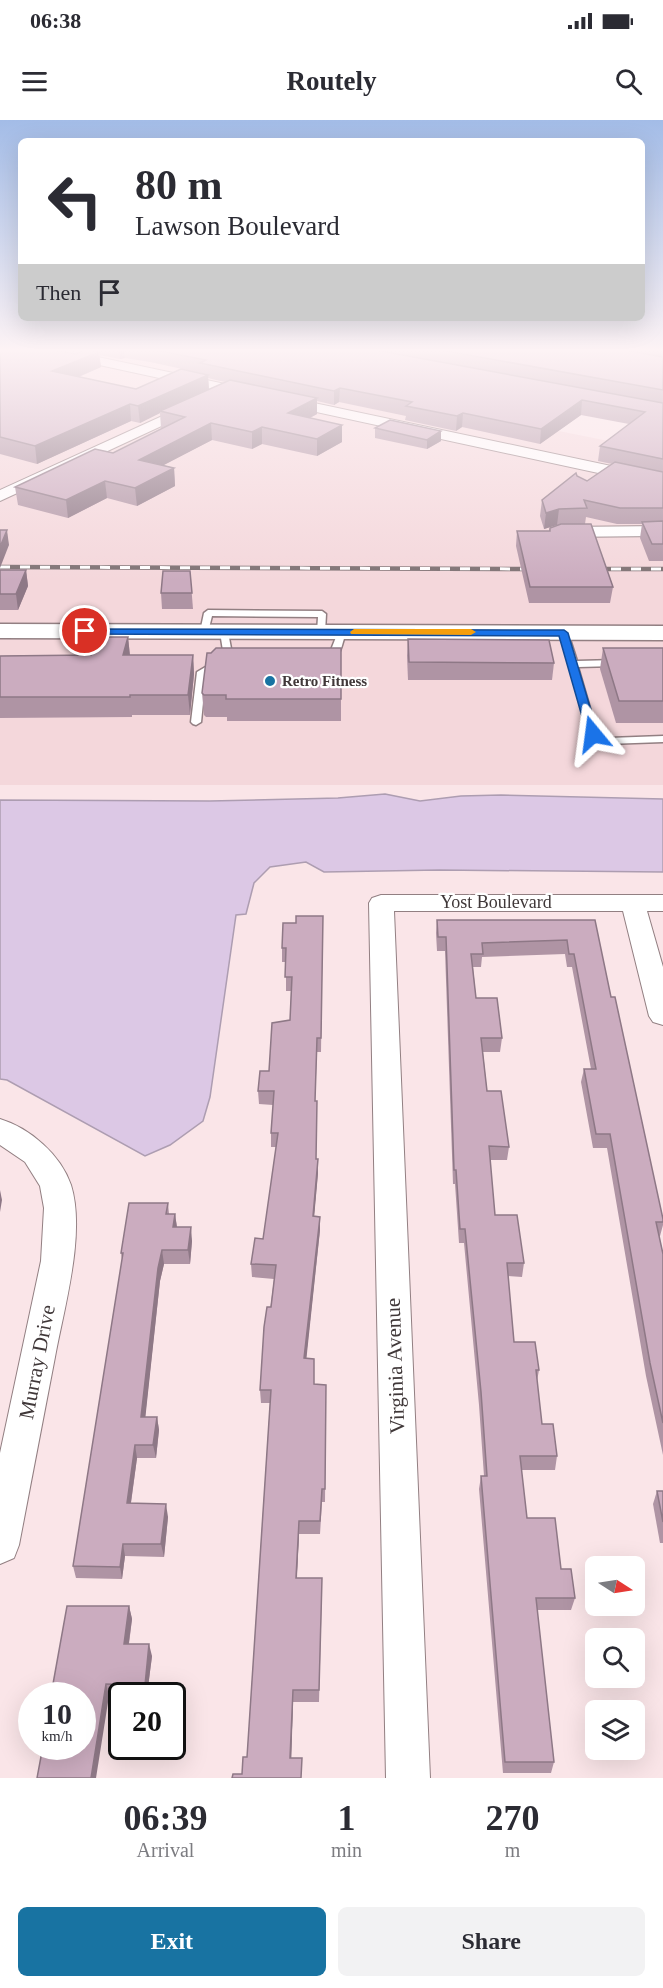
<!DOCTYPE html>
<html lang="en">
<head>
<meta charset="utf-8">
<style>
  :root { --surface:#fff; --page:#f2f2f3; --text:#2b2b33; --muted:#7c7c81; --accent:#1873a2 }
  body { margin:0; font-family:"Times New Roman",serif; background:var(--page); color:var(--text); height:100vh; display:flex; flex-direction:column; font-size:22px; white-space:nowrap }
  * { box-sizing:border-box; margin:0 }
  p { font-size:20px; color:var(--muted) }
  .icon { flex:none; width:33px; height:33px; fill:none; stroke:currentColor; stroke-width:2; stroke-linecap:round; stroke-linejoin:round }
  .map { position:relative; height:1658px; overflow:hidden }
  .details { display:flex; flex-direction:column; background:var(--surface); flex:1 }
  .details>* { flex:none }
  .banner { position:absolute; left:18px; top:18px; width:627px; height:183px; border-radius:9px; box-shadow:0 6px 24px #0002; background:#fff; color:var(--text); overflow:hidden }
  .needle { width:39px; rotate:102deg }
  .fabs { position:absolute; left:585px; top:1436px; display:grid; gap:12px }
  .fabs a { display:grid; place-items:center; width:60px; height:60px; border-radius:9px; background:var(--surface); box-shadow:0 6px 24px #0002; font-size:30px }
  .speed { position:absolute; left:18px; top:1562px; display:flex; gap:12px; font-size:30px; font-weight:700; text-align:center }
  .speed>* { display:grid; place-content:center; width:78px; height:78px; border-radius:50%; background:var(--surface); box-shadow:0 6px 24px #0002; line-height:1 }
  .speed small { font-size:15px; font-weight:400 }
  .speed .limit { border:3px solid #111; border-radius:9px; background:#fff; color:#111 }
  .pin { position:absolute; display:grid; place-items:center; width:51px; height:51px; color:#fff; margin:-26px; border:3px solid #fff; border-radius:50%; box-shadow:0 2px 6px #0007 }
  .me { position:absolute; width:66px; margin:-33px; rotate:344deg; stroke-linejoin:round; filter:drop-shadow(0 0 4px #0008) }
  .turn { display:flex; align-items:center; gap:21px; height:126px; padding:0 18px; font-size:27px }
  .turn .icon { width:78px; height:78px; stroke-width:2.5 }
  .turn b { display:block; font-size:42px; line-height:51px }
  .then { display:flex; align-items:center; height:57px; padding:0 18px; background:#0003; gap:12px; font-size:22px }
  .eta { display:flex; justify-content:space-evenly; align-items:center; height:102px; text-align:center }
  .eta b { font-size:36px; font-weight:700; line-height:42px }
  .action { display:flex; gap:12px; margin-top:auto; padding:12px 18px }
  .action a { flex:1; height:69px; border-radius:9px; background:var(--accent); color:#fff; font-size:24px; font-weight:700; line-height:69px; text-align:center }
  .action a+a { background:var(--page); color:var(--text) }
  .status { display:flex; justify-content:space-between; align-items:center; height:42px; padding:0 30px; background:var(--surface); direction:ltr }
  .status svg { height:16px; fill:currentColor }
  header { display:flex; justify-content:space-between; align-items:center; height:78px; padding:0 18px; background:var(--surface); font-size:27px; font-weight:700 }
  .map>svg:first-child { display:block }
</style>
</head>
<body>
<div class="status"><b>06:38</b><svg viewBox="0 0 49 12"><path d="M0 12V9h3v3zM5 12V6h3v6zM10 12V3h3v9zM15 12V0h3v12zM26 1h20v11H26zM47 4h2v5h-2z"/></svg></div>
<header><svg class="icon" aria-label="menu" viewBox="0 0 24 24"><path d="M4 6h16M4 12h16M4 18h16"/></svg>Routely<svg class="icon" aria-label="search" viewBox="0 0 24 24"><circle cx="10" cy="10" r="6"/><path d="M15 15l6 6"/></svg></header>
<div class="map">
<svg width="663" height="1658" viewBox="0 0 663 1658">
  <rect width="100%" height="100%" fill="#fae5e8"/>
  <polygon fill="#f4d7db" points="0,229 151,229 663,332 663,665 0,665"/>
  <polygon fill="#dcc8e5" stroke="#ad9db1" stroke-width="1.5" points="385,674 420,681 461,676 501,675 663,679 663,752 439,750 324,752 306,742 270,747 254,763 246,794 236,795 210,977 203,1001 170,1025 145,1036 7,960 0,959 0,680 210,681 338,678"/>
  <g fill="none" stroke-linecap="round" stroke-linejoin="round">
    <g stroke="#927f82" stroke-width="3">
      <g id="service">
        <polygon points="208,490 322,491 326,494 325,512 321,515 317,512 318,497 212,496 208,512 204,515 200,512 204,493"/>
        <polygon points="224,509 228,512 232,534 237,535 237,539 228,540 224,537 220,512"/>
        <path d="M342,509L346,512C341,526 341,543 323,540V536L329,535L338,512Z"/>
        <polygon points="564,510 568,513 577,541 616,540 620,543 616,546 578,547 597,612 609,618 663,616 663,622 607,624 590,616 560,513"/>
        <polygon points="219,539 222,540 222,544 206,553 201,602 196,605 193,604 191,602 197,552"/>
      </g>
    </g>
    <g stroke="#927f82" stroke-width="2">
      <g id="minor">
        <polygon points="38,229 60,229 663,357 663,367 44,233"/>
        <polygon points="193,282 200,286 198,289 0,381 0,370"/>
        <polygon points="663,406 663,416 561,417 553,412 561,407"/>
        <polygon points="381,775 663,775 663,791 647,791 663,847 663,905 653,902 649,896 623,791 394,791 430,1658 386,1658 369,783 372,778"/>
        <path d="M0,999C30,1008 61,1035 71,1065C86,1113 64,1188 55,1237C43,1299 31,1362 19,1425L14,1438L0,1444V1333L41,1141L44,1088L40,1066L25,1042L0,1025Z"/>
      </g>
    </g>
    <g stroke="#927f82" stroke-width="3">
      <polygon id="secondary" points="0,504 663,506 663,520 0,518"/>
    </g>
    <use href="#service" fill="#fff" fill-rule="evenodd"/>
    <use href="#minor" fill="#fff" fill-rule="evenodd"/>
    <use href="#secondary" fill="#fff" fill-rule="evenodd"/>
    <g stroke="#7e7173" stroke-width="4.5">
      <g id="rail">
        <polyline points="0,447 537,449"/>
        <polyline points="591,449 663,449"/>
      </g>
    </g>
    <use href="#rail" stroke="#fff" stroke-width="3" stroke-dasharray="10" stroke-linecap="butt"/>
  </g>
  <g fill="#af94a4" fill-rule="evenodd">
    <path d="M0,229L76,234L81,232L66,229H663V441H649L640,418L642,404H617L586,397L585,404L613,467L610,483H529L516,426L517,411H549L550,408L557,405L544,409L540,396L542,380L577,356L587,361L612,344L598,341L600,326L629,304L581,295L540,324L462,307L456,311L405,300L406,296L339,282L334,285L317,281V294L310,298L342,322L317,336L262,324L252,329L212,320L163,345L174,348L175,366L137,386L107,378L68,398L18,385L15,367L113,333L163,308H161L160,293L140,303L131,301L37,344L0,334ZM99,235L120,239L125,238L150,242L201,253L136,269L79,257L101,247ZM208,258L216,260L225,262L209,269Z"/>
    <polygon points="375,308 441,311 441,321 427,329 375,318"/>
    <polygon points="0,450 26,450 28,466 18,490 0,490"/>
    <polygon points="190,451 193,489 162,489 161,473"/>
    <polygon points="128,517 130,535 193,535 194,554 190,595 132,595 132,597 0,598 0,536 91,535"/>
    <polygon points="408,519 554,543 552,560 408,560 407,536"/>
    <polygon points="341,528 341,601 227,601 227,597 206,597 204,595 202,573"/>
    <polygon points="603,528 663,528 663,603 616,603 600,549"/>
    <polygon points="323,796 321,932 317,932 315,981 317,981 316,1039 318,1053 314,1096 320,1110 306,1238 314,1264 326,1265 325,1382 322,1382 320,1414 299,1414 297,1458 322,1471 319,1582 293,1582 291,1638 302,1649 242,1654 247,1637 270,1283 261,1283 260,1270 274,1159 252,1157 251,1144 263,1119 276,1027 271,1027 271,1013 273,985 259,984 258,971 269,951 290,900 291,871 286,871 286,842 282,842 282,828 296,803"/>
    <polygon points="437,800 595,800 611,877 663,1099 663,1105 660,1116 659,1116 663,1134 663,1335 646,1256 607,1028 593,1028 581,962 584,949 591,949 572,847 567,847 565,834 482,837 481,847 473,847 476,878 502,918 500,932 483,932 487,971 509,1027 507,1040 490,1040 495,1095 524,1143 522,1157 508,1156 514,1222 539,1250 537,1261 542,1304 557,1336 555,1350 521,1350 527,1398 561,1449 575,1478 571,1490 537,1490 554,1642 551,1653 503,1653 479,1369 481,1356 484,1356 479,1285 464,1123 459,1123 455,1064 453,1064 445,831 437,831 436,813"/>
    <polygon points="168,1083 169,1094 175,1094 177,1107 192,1121 190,1144 164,1144 160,1161 145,1297 157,1297 159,1310 156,1338 137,1338 131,1383 168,1397 164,1437 125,1436 122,1459 76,1458 73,1446 122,1140 121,1133"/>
    <polygon points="657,1371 663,1371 663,1423 660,1423 653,1384"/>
    <polygon points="129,1486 132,1499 129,1524 152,1536 147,1575 122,1575 122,1577 109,1576 37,1658"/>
  </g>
  <g fill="#8e7886">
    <polygon points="119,229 124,229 125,238 120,239"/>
    <polygon points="99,232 101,247 54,267 52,251"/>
    <polygon points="208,255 209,271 160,291 160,293 140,303 138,286"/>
    <polygon points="340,268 339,282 334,285 334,271"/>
    <polygon points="317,278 317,294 288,309 288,293"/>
    <polygon points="582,280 581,295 540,324 541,309"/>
    <polygon points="130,284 131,301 37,344 35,326"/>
    <polygon points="463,293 462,307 456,311 457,296"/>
    <polygon points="211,303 212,320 141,357 139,340"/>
    <polygon points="342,305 342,322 317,336 317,319"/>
    <polygon points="262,307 262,324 252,329 252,312"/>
    <polygon points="441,311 441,321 427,329 427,320"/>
    <polygon points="174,348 175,366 137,386 135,368"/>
    <polygon points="105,361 107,378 68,398 66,380"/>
    <polygon points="559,389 557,405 544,409 546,393"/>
    <polygon points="7,410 9,425 0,448 0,427"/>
    <polygon points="26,450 28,466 18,490 16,474"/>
    <polygon points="128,517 130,537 123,535"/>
    <polygon points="193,535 194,554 190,595 188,575"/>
    <polygon points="318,1039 318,1053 313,1110 313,1096"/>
    <polygon points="0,1070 2,1080 0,1092"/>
    <polygon points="175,1094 177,1108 173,1107"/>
    <polygon points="320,1097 320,1110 305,1252 304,1238"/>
    <polygon points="191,1107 192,1121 190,1144 188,1130"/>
    <polygon points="162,1130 164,1144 160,1161 144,1310 141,1297 158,1148"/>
    <polygon points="157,1297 159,1310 156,1338 153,1325"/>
    <polygon points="135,1325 137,1338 129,1396 127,1383"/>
    <polygon points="166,1384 168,1397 164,1437 161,1424"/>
    <polygon points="299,1401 299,1414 296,1470 296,1458"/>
    <polygon points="123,1424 125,1436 122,1459 120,1447"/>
    <polygon points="129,1486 132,1499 127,1536 124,1524"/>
    <polygon points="149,1524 152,1536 147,1575 145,1565"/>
    <polygon points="106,1564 109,1576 96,1658 91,1658"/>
    <polygon points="293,1570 293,1582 291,1649 290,1638"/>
  </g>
  <g fill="#cbacbf" stroke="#8e7886" stroke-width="1.5">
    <polygon points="0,229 48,229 76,234 86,229 99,232 52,251 136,269 181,249 208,255 138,286 130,284 35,326 0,317"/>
    <polygon points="150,229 370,229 663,283 663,339 600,326 645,292 582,280 541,309 463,293 457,296 406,286 412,282 340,268 334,271 200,243 206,240"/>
    <polygon points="435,229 620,229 663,237 663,270"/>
    <polygon points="230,260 317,278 288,293 342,305 317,319 262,307 252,312 211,303 139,340 174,348 135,368 105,361 66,380 15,367 95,329 113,333 185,297 160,291"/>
    <polygon points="390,300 441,311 427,320 375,308"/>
    <polygon points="615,342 663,352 663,388 620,388 584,380 587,388 559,389 546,393 542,380 576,353 577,356 587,361"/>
    <polygon points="663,401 663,424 652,424 642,402"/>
    <polygon points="561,404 591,404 613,467 530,467 517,411 550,411 550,408"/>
    <polygon points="0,410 7,410 0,427"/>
    <polygon points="0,450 26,450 16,474 0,474"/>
    <polygon points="163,451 190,451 192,473 161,473"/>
    <polygon points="96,517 128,517 123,535 193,535 188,575 130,575 130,577 0,577 0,536 91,535"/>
    <polygon points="408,519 549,520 554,543 409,542"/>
    <polygon points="216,528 341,528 341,579 226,579 226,575 204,575 202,573 207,533 211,533"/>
    <polygon points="603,528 663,528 663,581 619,581"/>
    <polygon points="296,796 323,796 321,918 317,918 315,981 317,981 316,1039 318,1039 313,1096 320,1097 304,1238 314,1239 314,1264 326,1265 325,1369 322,1369 320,1401 299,1401 296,1458 322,1458 319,1570 293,1570 290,1638 302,1638 301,1658 232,1658 233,1654 242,1654 243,1637 247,1637 271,1270 260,1270 264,1207 267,1187 271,1187 276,1145 251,1144 255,1118 263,1119 278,1013 271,1013 274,971 258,971 260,951 269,951 272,903 290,900 292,857 285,857 286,828 282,828 283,803 296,803"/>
    <polygon points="437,800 595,800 611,877 615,877 663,1099 663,1102 656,1102 663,1134 663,1303 650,1243 610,1014 596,1014 584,949 596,949 574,834 569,834 567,820 482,823 483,834 471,834 476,878 497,878 502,918 481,918 487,971 501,971 509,1027 489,1026 495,1095 517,1095 524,1143 507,1143 514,1222 535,1222 539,1250 536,1250 542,1304 553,1304 557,1336 520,1336 527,1398 555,1398 561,1449 571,1449 575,1478 536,1478 554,1642 505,1642 481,1356 487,1356 481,1272 465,1109 460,1109 456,1050 454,1050 446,817 438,817"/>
    <polygon points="129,1083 168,1083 166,1094 175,1094 173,1107 191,1107 188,1130 162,1130 158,1148 141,1297 157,1297 153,1325 135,1325 127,1383 166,1384 161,1424 123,1424 120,1447 73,1446 123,1133 121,1133"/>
    <polygon points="657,1371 663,1371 663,1402"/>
    <polygon points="67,1486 129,1486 124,1524 149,1524 145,1565 106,1564 91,1658 37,1658 43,1626 82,1626 82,1575 51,1575"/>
  </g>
  <linearGradient id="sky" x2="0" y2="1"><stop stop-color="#a3bce7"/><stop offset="0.5" stop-color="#fdf3f5"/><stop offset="1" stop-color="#fdf3f5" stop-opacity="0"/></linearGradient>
  <rect width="663" height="461" fill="url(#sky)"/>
  <polygon fill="#1a73e8" stroke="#114b97" stroke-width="1.5" points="81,509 564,510 568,513 598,614 593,617 587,614 559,516 85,514 80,511"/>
  <polygon fill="#f59e0b" points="354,509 471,509 476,512 471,515 351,514 350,512"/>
  <circle fill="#1873a2" stroke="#fff" stroke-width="2" cx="270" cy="561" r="6"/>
  <g text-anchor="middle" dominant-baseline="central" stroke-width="4.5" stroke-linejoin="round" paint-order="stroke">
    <g font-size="15" font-weight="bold" fill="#403839" stroke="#fff" text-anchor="start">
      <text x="282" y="561">Retro Fitness</text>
    </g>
    <g font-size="18" fill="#403839" stroke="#fff">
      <text x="496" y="782">Yost Boulevard</text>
    </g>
    <g font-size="21" fill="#403839" stroke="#fff">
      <text transform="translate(37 1242) rotate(-79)">Murray Drive</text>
      <text transform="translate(395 1246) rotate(-92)">Virginia Avenue</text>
    </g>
  </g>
</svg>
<div class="fabs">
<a><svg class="needle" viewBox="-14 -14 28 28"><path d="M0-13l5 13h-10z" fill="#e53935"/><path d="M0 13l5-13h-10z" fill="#7c7c81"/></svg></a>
<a><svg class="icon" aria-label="search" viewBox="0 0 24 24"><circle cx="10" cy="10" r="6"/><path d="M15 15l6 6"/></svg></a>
<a><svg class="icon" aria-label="layers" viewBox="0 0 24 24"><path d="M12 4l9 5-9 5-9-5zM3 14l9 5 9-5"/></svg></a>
</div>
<div class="speed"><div>10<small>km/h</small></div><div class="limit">20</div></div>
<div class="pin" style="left:85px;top:511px;background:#d93025"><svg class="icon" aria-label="arrive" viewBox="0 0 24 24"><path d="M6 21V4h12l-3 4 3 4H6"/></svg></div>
<svg class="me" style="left:593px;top:614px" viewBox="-20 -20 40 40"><path d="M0-17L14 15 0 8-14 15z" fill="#1a73e8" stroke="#fff" stroke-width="4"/></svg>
<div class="banner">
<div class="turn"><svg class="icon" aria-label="left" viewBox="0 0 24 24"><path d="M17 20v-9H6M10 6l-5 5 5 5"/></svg><div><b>80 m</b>Lawson Boulevard</div></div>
<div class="then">Then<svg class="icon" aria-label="arrive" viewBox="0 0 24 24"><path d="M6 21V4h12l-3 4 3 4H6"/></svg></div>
</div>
</div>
<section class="details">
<div class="eta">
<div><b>06:39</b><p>Arrival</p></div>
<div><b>1</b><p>min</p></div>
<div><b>270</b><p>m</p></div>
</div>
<div class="action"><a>Exit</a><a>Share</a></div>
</section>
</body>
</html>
